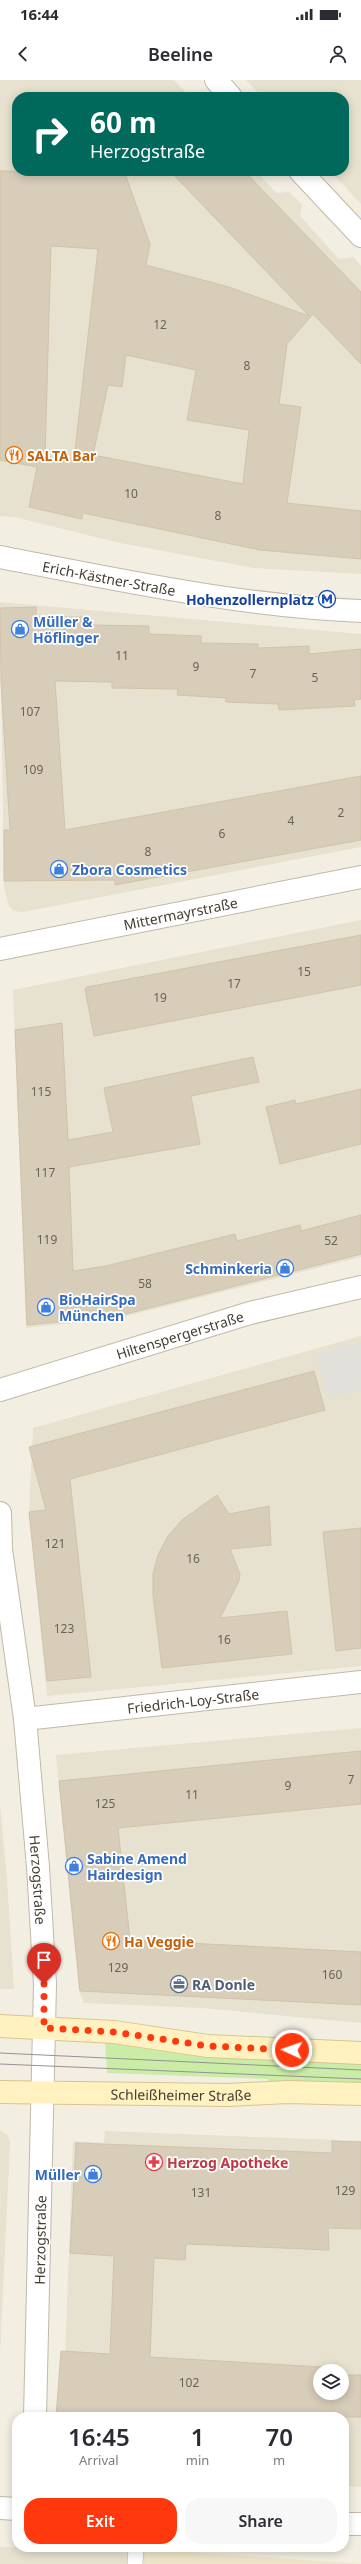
<!DOCTYPE html>
<html lang="en">
<head>
<meta charset="utf-8">
<style>
  :root { --surface:#fff; --page:#f7f7f7; --text:#2b2b33; --muted:#7c7c81; --accent:#ff390d }
  body { margin:0; font-family:"Noto Sans",sans-serif; background:var(--page); color:var(--text); height:100vh; display:flex; flex-direction:column; font-size:15px; white-space:nowrap }
  * { box-sizing:border-box; margin:0 }
  p { font-size:13px; color:var(--muted) }
  .icon { flex:none; width:22px; height:22px; fill:none; stroke:currentColor; stroke-width:2; stroke-linecap:round; stroke-linejoin:round }
  .map { position:relative; flex:1; overflow:hidden }
  .side { position:absolute; left:12px; top:2332px; width:337px; height:140px; display:flex; flex-direction:column; background:var(--surface); border-radius:16px; box-shadow:0 2px 10px #0003 }
  .side>* { flex:none }
  .hud { position:absolute; left:12px; top:12px; width:337px; height:84px; border-radius:16px; box-shadow:0 2px 10px #0003; background:#00695c; color:#fff; overflow:hidden }
  .controls { position:absolute; left:313px; top:2284px; display:grid; gap:8px }
  .controls a { display:grid; place-items:center; width:36px; height:36px; border-radius:50%; background:var(--surface); box-shadow:0 2px 10px #0003; font-size:20px }
  .pin { position:absolute; display:grid; place-items:center; width:34px; height:34px; color:#fff; margin:-41px -17px; border-radius:50% 50% 50% 0; rotate:-45deg; box-shadow:0 0 4px #0007 }
  .pin .icon { rotate:45deg }
  .me { position:absolute; width:44px; margin:-22px; rotate:273deg; stroke-linejoin:round; filter:drop-shadow(0 0 3px #0008) }
  .turn { display:flex; align-items:center; gap:14px; height:84px; padding:0 12px; font-size:18px }
  .turn .icon { width:52px; height:52px; stroke-width:2.5 }
  .turn b { display:block; font-size:28px; line-height:34px }
  .eta { display:flex; justify-content:space-evenly; align-items:center; height:68px; text-align:center }
  .eta b { font-size:24px; font-weight:600; line-height:28px }
  .primary-button { display:flex; gap:8px; margin-top:auto; padding:8px 12px }
  .primary-button a { flex:1; height:46px; border-radius:16px; background:var(--accent); color:#fff; font-size:16px; font-weight:600; line-height:46px; text-align:center }
  .primary-button a+a { background:var(--page); color:var(--text) }
  .status { display:flex; justify-content:space-between; align-items:center; height:28px; padding:0 20px; background:var(--surface); direction:ltr }
  .status svg { height:11px; fill:currentColor }
  header { display:flex; justify-content:space-between; align-items:center; height:52px; padding:0 12px; background:var(--surface); font-size:18px; font-weight:600 }
  .map>svg:first-child { display:block }
</style>
</head>
<body>
<div class="status"><b>16:44</b><svg viewBox="0 0 49 12"><path d="M0 12V9h3v3zM5 12V6h3v6zM10 12V3h3v9zM15 12V0h3v12zM26 1h20v11H26zM47 4h2v5h-2z"/></svg></div>
<header><svg class="icon" aria-label="back" viewBox="0 0 24 24"><path d="M15 5l-7 7 7 7"/></svg>Beeline<svg class="icon" aria-label="person" viewBox="0 0 24 24"><circle cx="12" cy="8" r="4"/><path d="M4 21q1-7 8-7t8 7"/></svg></header>
<div class="map">
<svg width="361" height="2484" viewBox="0 0 361 2484">
  <rect width="100%" height="100%" fill="#f3eee2"/>
  <g fill="#e7e1cf" fill-rule="evenodd">
    <polygon points="0,0 174,0 190,17 17,17 17,91 256,91 276,113 289,112 302,125 300,136 339,179 354,177 361,186 361,494 254,488 120,463 14,437 0,436"/>
    <polygon points="246,0 361,0 361,124 330,91 344,91 344,17 262,17"/>
    <polygon points="0,522 361,554 361,767 23,832 14,831 9,826 4,808"/>
    <polygon points="361,840 361,1177 119,1238 26,1248 13,910"/>
    <polygon points="361,1256 361,1586 47,1616 29,1433 33,1348"/>
    <polygon points="361,1648 361,1943 202,1928 84,1923 79,1911 56,1675"/>
    <polygon points="0,1725 7,1799 14,1909 0,1909"/>
    <polygon points="0,2050 8,2056 10,2062 0,2273"/>
    <path d="M105,2051L361,2061V2407L344,2406V2337H63L73,2061L104,2063ZM320,2291H342V2313H320Z"/>
    <polygon points="0,2467 146,2469 145,2484 0,2484"/>
  </g>
  <polygon fill="#eee5ca" points="146,2469 361,2484 145,2484"/>
  <polygon fill="#caeca6" points="105,1963 361,1980 361,2006 268,2006 268,1999 107,1993"/>
  <polygon fill="#e2e0db" points="361,1263 361,1310 330,1318 315,1273"/>
  <g fill="#d8cdb9" stroke="#d1c3a9" fill-rule="evenodd">
    <path d="M0,91H124L150,164L146,185L229,207L309,236L170,91H244L361,212V284L313,234L287,264L279,324L301,327L287,423L361,431V479L260,470L83,433L82,439L29,427L37,387L0,380ZM51,166L98,169L74,379L45,377ZM126,275L196,290L187,340L249,350L243,404L93,375L108,305L122,307Z"/>
    <polygon points="36,527 36,537 89,537 88,545 149,546 149,554 201,556 201,563 258,564 258,568 309,566 309,574 361,569 361,619 354,620 355,626 279,630 278,624 226,622 226,618 177,615 178,609 112,608 112,602 55,601 65,750 361,696 361,760 115,805 115,800 4,801 4,750 10,750 1,603 0,528"/>
    <polygon points="361,855 361,905 94,956 85,909 87,907"/>
    <polygon points="62,943 68,1060 113,1052 104,1008 253,977 259,1002 191,1016 200,1064 69,1087 73,1191 106,1186 235,1154 237,1161 300,1145 301,1151 361,1135 361,1174 118,1236 27,1245 15,950"/>
    <polygon points="361,1009 361,1064 280,1084 266,1027 295,1020 296,1024"/>
    <polygon points="314,1291 325,1330 70,1399 91,1597 47,1601 29,1432 46,1430 29,1367"/>
    <polygon points="217,1415 229,1434 269,1426 271,1465 230,1469 240,1494 239,1501 220,1538 287,1531 292,1574 162,1588 153,1515 153,1494 158,1475 168,1456 182,1440"/>
    <polygon points="361,1448 361,1568 336,1571 323,1452"/>
    <polygon points="361,1671 361,1724 118,1748 130,1860 361,1872 361,1925 80,1911 59,1701"/>
    <polygon points="332,2061 361,2062 361,2149 328,2148 329,2170 186,2164 185,2180 154,2178 150,2277 322,2287 320,2291 320,2313 342,2313 342,2295 361,2295 361,2337 56,2337 61,2271 110,2274 114,2176 70,2173 76,2063 332,2073"/>
  </g>
  <g fill="none" stroke-linecap="round" stroke-linejoin="round">
    <g stroke="#c2b9a7" stroke-width="16">
      <polyline id="service" points="135,2484 136,2467"/>
    </g>
    <g stroke="#c2b9a7" stroke-width="24">
      <g id="minor">
        <polyline points="216,0 231,17"/>
        <polyline points="300,91 361,156"/>
        <path id="s1" d="M0,477C120,500 239,526 361,531"/>
        <path id="s2" d="M0,869L361,797"/>
        <path id="s3" d="M0,1310L250,1233L361,1207"/>
        <path id="s4" d="M0,1433L1,1469L25,1639L38,1787L45,1904L35,2337"/>
        <path id="s5" d="M25,1639L361,1602"/>
        <polyline points="0,2428 17,2429"/>
        <polyline points="344,2444 361,2444"/>
      </g>
    </g>
    <g stroke="#d7c68c" stroke-width="24">
      <g id="secondary">
        <polyline points="0,1946 114,1952 208,1966 361,1973"/>
        <path id="s6" d="M0,2012L228,2015L288,2012L361,2014"/>
      </g>
    </g>
    <use href="#service" stroke="#fff" stroke-width="15"/>
    <use href="#minor" stroke="#fff" stroke-width="22"/>
    <use href="#secondary" stroke="#fff2c0" stroke-width="22"/>
    <g stroke="#939393" stroke-width="1">
      <polyline points="0,1973 361,1990"/>
      <polyline points="0,1984 361,1999"/>
    </g>
  </g>
  <g fill="none" stroke-linecap="round" stroke-linejoin="round">
    <polyline stroke="#ff390d" stroke-width="7" stroke-dasharray="0 12.6" points="44,1904 44,1948 114,1952 208,1966 292,1970"/>
  </g>
  <defs>
    <g id="restaurant-ring" transform="scale(0.9)"><circle r="9.5" fill="#fff" stroke="#e8710a" stroke-width="1.5"/><path d="M-5-6h1v4h1v-4h1v4h1v-4h1v5L-1.5 .5V6h-2V.5L-5-1ZM5-6V6H3V1.5H1.5Q1.5-4 5-6Z" fill="#e8710a"/></g>
    <g id="metro-ring" transform="scale(0.9)"><circle r="9.5" fill="#fff" stroke="#1a4fb4" stroke-width="1.5"/><path d="M-5.5 5V-5H-3L0 0L3-5H5.5V5H3V-.5L0 4L-3-.5V5Z" fill="#1a4fb4"/></g>
    <g id="shop-ring" transform="scale(0.9)"><circle r="9.5" fill="#fff" stroke="#3f7fe0" stroke-width="1.5"/><path d="M-5-2.5h2.3a2.7 3.5 0 0 1 5.4 0H5L5.5 6h-11ZM-1.5-2.5h3a1.5 2.3 0 0 0-3 0Z" fill="#3f7fe0"/></g>
    <g id="office-ring" transform="scale(0.9)"><circle r="9.5" fill="#fff" stroke="#5c6f8a" stroke-width="1.5"/><path d="M-6-3h4V-5.5h4V-3h4V5H-6ZM-1-4.5V-3h2v-1.5ZM-6 0V1H6V0Z" fill="#5c6f8a"/></g>
    <g id="pharmacy-ring" transform="scale(0.9)"><circle r="9.5" fill="#fff" stroke="#e0444e" stroke-width="1.5"/><path d="M-2-6h4v4h4v4h-4v4h-4v-4h-4v-4h4Z" fill="#e0444e"/></g>
  </defs>
  <g fill-rule="evenodd">
    <use href="#restaurant-ring" x="14" y="375"/>
    <use href="#metro-ring" x="327" y="519"/>
    <use href="#shop-ring" x="20" y="549"/>
    <use href="#shop-ring" x="59" y="789"/>
    <use href="#shop-ring" x="285" y="1188"/>
    <use href="#shop-ring" x="46" y="1227"/>
    <use href="#shop-ring" x="74" y="1786"/>
    <use href="#restaurant-ring" x="111" y="1861"/>
    <use href="#office-ring" x="179" y="1904"/>
    <use href="#pharmacy-ring" x="154" y="2082"/>
    <use href="#shop-ring" x="93" y="2094"/>
  </g>
  <g text-anchor="middle" dominant-baseline="central" stroke-width="3.5" stroke-linejoin="round" paint-order="stroke">
    <g font-size="12" fill="#6a6254">
      <text x="160" y="244">12</text>
      <text x="247" y="285">8</text>
      <text x="131" y="413">10</text>
      <text x="218" y="435">8</text>
      <text x="122" y="575">11</text>
      <text x="196" y="586">9</text>
      <text x="253" y="593">7</text>
      <text x="315" y="597">5</text>
      <text x="30" y="631">107</text>
      <text x="33" y="689">109</text>
      <text x="341" y="732">2</text>
      <text x="291" y="740">4</text>
      <text x="222" y="753">6</text>
      <text x="148" y="771">8</text>
      <text x="304" y="891">15</text>
      <text x="234" y="903">17</text>
      <text x="160" y="917">19</text>
      <text x="41" y="1011">115</text>
      <text x="45" y="1092">117</text>
      <text x="47" y="1159">119</text>
      <text x="331" y="1160">52</text>
      <text x="145" y="1203">58</text>
      <text x="55" y="1463">121</text>
      <text x="193" y="1478">16</text>
      <text x="64" y="1548">123</text>
      <text x="224" y="1559">16</text>
      <text x="351" y="1699">7</text>
      <text x="288" y="1705">9</text>
      <text x="192" y="1714">11</text>
      <text x="105" y="1723">125</text>
      <text x="118" y="1887">129</text>
      <text x="332" y="1894">160</text>
      <text x="345" y="2110">129</text>
      <text x="201" y="2112">131</text>
      <text x="189" y="2302">102</text>
    </g>
    <g font-size="14" font-weight="bold" fill="#c56008" stroke="#fff" text-anchor="start">
      <text x="27" y="375">SALTA Bar</text>
      <text x="124" y="1861">Ha Veggie</text>
    </g>
    <g font-size="14" fill="#453e32" stroke="#fff">
      <text stroke="none"><textPath href="#s1" startOffset="111">Erich-Kästner-Straße</textPath></text>
      <text stroke="none"><textPath href="#s2" startOffset="184">Mittermayrstraße</textPath></text>
      <text stroke="none"><textPath href="#s3" startOffset="188">Hiltenspergerstraße</textPath></text>
      <text stroke="none"><textPath href="#s5" startOffset="169">Friedrich-Loy-Straße</textPath></text>
      <text stroke="none"><textPath href="#s4" startOffset="369">Herzogstraße</textPath></text>
      <text stroke="none"><textPath href="#s6" startOffset="181">Schleißheimer Straße</textPath></text>
      <text transform="translate(40 2160) rotate(-89)">Herzogstraße</text>
    </g>
    <g font-size="14" font-weight="bold" fill="#164399" stroke="#fff" text-anchor="end">
      <text x="314" y="519">Hohenzollernplatz</text>
    </g>
    <g font-size="14" font-weight="bold" fill="#366cbe" stroke="#fff" text-anchor="start">
      <text x="33" y="541">Müller &amp;<tspan x="33" dy="16">Höflinger</tspan></text>
      <text x="72" y="789">Zbora Cosmetics</text>
      <text x="272" y="1188" text-anchor="end">Schminkeria</text>
      <text x="59" y="1219">BioHairSpa<tspan x="59" dy="16">München</tspan></text>
      <text x="87" y="1778">Sabine Amend<tspan x="87" dy="16">Hairdesign</tspan></text>
      <text x="80" y="2094" text-anchor="end">Müller</text>
    </g>
    <g font-size="14" font-weight="bold" fill="#4e5e75" stroke="#fff" text-anchor="start">
      <text x="192" y="1904">RA Donle</text>
    </g>
    <g font-size="14" font-weight="bold" fill="#be3a42" stroke="#fff" text-anchor="start">
      <text x="167" y="2082">Herzog Apotheke</text>
    </g>
  </g>
</svg>
<div class="controls">
<a><svg class="icon" aria-label="layers" viewBox="0 0 24 24"><path d="M12 4l9 5-9 5-9-5zM3 14l9 5 9-5"/></svg></a>
</div>
<div class="pin" style="left:44px;top:1904px;background:#d93025"><svg class="icon" aria-label="arrive" viewBox="0 0 24 24"><path d="M6 21V4h12l-3 4 3 4H6"/></svg></div>
<svg class="me" style="left:292px;top:1970px" viewBox="-20 -20 40 40"><circle r="17" fill="#ff390d" stroke="#fff" stroke-width="3"/><path d="M0-11L8 9 0 5-8 9z" fill="#fff"/></svg>
<div class="hud">
<div class="turn"><svg class="icon" aria-label="right" viewBox="0 0 24 24"><path d="M7 20v-9h11M14 6l5 5-5 5"/></svg><div><b>60 m</b>Herzogstraße</div></div>
</div>
<section class="side">
<div class="eta">
<div><b>16:45</b><p>Arrival</p></div>
<div><b>1</b><p>min</p></div>
<div><b>70</b><p>m</p></div>
</div>
<div class="primary-button"><a>Exit</a><a>Share</a></div>
</section>
</div>
</body>
</html>
